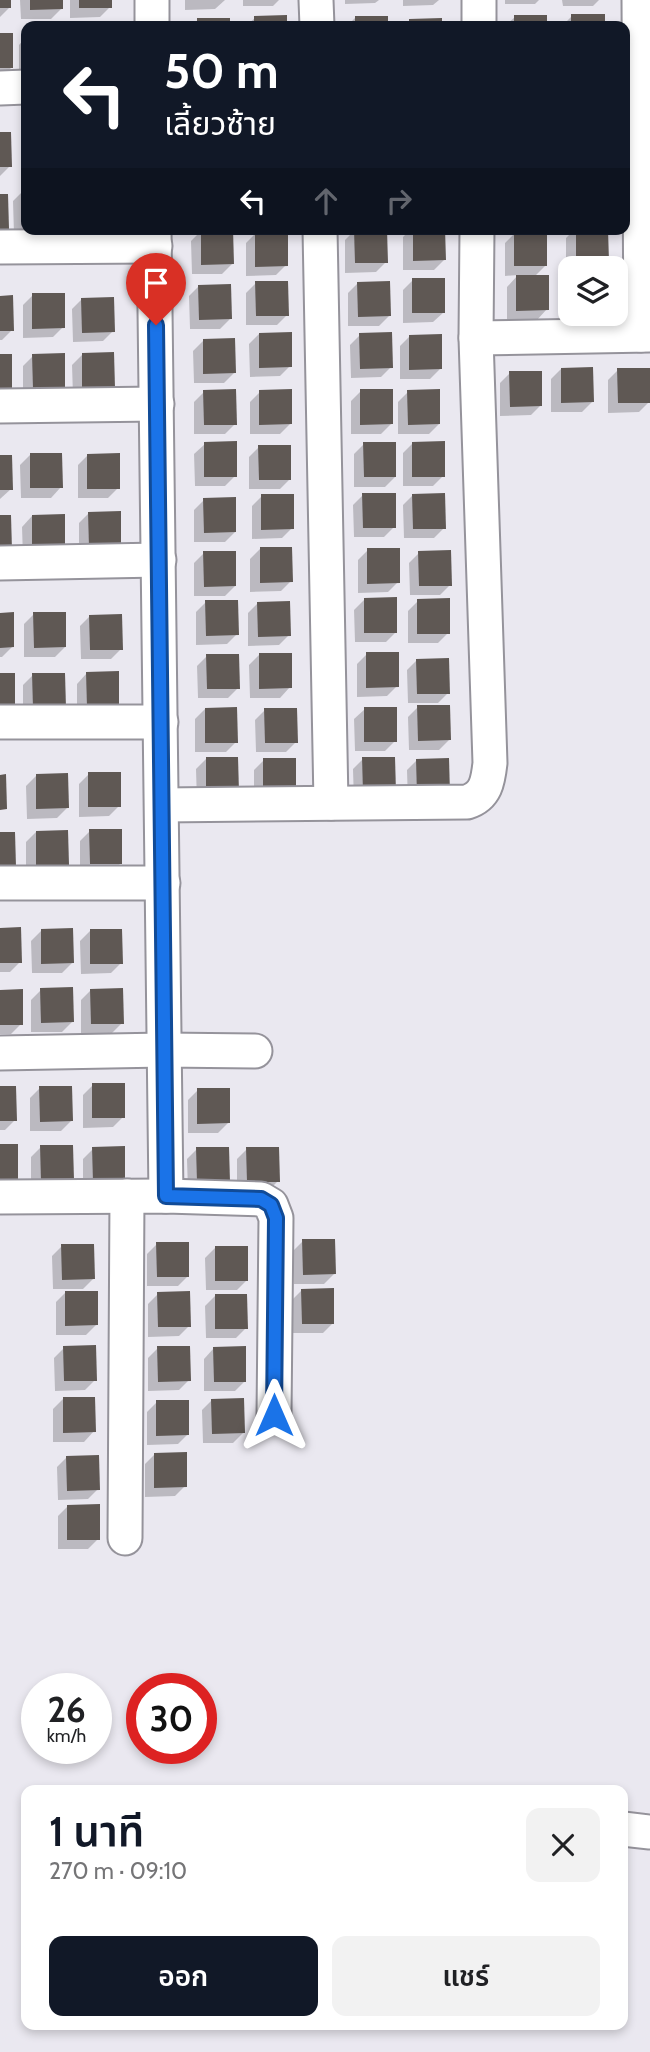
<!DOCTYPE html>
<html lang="th">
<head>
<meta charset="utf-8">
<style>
  :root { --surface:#fff; --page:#f2f2f2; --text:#202124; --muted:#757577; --accent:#111827 }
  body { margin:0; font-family:Cabin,"Noto Sans Thai",sans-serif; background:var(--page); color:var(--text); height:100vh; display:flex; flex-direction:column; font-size:26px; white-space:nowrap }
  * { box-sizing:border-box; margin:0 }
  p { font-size:23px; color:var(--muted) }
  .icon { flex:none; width:38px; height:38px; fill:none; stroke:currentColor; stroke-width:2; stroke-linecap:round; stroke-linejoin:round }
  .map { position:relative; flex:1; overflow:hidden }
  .sheet { position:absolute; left:21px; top:1785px; width:607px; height:245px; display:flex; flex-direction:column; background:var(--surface); border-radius:14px; box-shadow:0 4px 10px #0003 }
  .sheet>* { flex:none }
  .guide { position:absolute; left:21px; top:21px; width:609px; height:214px; border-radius:14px; box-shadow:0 4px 10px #0003; background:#111827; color:#fff; overflow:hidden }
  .tools { position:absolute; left:558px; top:256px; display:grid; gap:14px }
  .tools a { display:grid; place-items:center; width:70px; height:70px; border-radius:14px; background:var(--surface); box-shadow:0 4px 10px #0003; font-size:35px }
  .speed { position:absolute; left:21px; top:1673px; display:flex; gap:14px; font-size:35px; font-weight:700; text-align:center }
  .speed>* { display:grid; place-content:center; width:91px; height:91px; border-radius:50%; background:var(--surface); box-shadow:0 4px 10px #0003; line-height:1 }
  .speed small { font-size:18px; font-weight:400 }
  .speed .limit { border:10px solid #d22; background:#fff; color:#111 }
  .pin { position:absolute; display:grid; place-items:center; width:60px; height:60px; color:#fff; margin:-72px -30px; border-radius:50% 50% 50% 0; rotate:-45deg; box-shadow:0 0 7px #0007 }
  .pin .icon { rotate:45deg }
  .me { position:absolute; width:77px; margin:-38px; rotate:0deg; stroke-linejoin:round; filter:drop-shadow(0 0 5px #0008) }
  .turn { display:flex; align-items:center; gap:24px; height:147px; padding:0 28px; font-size:32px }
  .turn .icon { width:91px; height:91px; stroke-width:2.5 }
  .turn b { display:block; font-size:49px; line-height:60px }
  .lanes { display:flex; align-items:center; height:66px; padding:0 28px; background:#0003; justify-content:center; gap:35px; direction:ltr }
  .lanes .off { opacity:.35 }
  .round { display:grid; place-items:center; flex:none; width:74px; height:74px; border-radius:14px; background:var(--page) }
  .overview { display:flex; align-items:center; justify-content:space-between; height:119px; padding:0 28px }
  h1 { font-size:42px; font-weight:600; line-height:52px; color:var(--accent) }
  .cta { display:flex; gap:14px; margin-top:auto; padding:14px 28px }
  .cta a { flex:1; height:80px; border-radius:14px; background:var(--accent); color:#fff; font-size:28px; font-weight:600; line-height:80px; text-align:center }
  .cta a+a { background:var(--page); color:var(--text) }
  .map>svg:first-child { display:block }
</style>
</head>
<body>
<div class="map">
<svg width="650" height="2052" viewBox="0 0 650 2052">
  <rect width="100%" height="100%" fill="#eae8f0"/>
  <g fill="#0003">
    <polygon points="0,0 9,0 9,8 0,17"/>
    <polygon points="20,0 61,0 61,9 51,19 21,19"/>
    <polygon points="70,0 110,0 110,7 100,17 70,18"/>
    <polygon points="185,0 225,0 215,9 185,10"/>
    <polygon points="243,0 279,0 273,6 243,6"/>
    <polygon points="345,0 379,0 375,3 345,4"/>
    <polygon points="403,0 439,0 433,5 403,6"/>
    <polygon points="505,0 539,0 535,4 505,4"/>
    <polygon points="562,0 599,0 593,6 563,6"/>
    <polygon points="545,16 545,26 505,26 515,17"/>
    <polygon points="572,16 603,16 603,26 562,26"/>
    <polygon points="285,17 285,26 246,26 255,18"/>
    <polygon points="386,17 386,26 347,26 355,18"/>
    <polygon points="0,35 12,67 2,77 0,77"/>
    <polygon points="26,37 26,78 19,78 19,45"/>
    <polygon points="0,134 10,166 0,176"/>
    <polygon points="26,142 26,178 23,178 23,146"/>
    <polygon points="23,191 26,191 26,229 48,229 44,234 14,234 13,201"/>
    <polygon points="411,229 444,229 444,260 434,270 403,270 403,237"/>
    <polygon points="575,229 607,229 607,261 600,268 570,268 570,271 566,271 566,238"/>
    <polygon points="355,230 386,262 376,272 345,273 345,240"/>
    <polygon points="201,231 232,264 222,274 192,274 191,241"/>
    <polygon points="256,233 286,265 276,275 246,276 246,243"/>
    <polygon points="515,233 546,265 534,277 547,309 537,320 507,320 507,287 518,275 505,276 505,243"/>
    <polygon points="413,280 444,312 433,322 403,323 403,290"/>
    <polygon points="570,281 570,313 601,313 595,319 565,320 564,287"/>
    <polygon points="256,283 287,315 277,325 246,325 246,293"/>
    <polygon points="358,283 389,316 379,326 348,326 348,293"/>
    <polygon points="199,286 230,319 220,329 190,329 189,296"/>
    <polygon points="33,295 63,327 53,337 23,338 23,305"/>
    <polygon points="0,297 12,330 2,340 0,340"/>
    <polygon points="82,299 113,331 103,341 73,342 72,309"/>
    <polygon points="259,334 290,366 280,376 250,377 249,344"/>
    <polygon points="360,335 391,367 381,377 351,378 350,345"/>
    <polygon points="410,336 440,369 430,379 400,379 400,346"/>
    <polygon points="203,341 234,373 224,383 194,383 193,351"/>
    <polygon points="82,355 113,387 73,397 72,365"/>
    <polygon points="33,356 64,388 54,398 23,398 23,366"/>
    <polygon points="561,369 592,402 582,412 551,412 551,379"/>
    <polygon points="618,370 649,402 639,412 608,413 608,380"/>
    <polygon points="510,373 541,405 531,415 500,416 500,383"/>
    <polygon points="361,391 391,424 381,434 351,434 351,401"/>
    <polygon points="204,392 235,424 225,434 194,434 194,402"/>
    <polygon points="260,392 290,424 280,434 250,434 250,402"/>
    <polygon points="408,392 439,424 429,434 398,434 398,402"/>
    <polygon points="413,443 443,476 433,486 403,486 403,453"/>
    <polygon points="205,444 235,476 225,486 195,486 194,454"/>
    <polygon points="364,444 395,477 385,487 354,487 354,454"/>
    <polygon points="259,447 290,479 280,489 249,489 249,457"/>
    <polygon points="30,455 61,487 51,498 21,498 20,465"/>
    <polygon points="88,455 118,488 108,498 78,498 78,465"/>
    <polygon points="0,457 11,489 0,499"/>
    <polygon points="363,495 394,527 384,537 354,537 353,505"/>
    <polygon points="413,495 444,528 434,538 404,538 403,505"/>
    <polygon points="262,496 292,528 282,538 252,539 252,506"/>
    <polygon points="204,500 235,532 225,542 194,542 194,510"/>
    <polygon points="89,513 110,556 79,556 79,523"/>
    <polygon points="32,516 63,549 23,559 22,527"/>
    <polygon points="260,549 291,581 281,591 250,592 250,559"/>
    <polygon points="368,550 398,582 388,592 358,593 358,560"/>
    <polygon points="204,553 235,586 225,596 194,596 194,563"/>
    <polygon points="419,553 450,585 440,595 410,595 409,563"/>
    <polygon points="364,600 396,632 386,642 355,642 354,610"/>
    <polygon points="418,601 448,633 438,643 408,643 408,611"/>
    <polygon points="206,602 237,634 227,644 196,645 196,612"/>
    <polygon points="258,603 289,635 279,645 248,646 248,613"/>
    <polygon points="0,614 12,647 2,657 0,657"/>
    <polygon points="34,614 65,647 55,657 24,657 24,624"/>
    <polygon points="90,616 121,649 111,659 81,659 80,626"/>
    <polygon points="367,654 397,686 387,696 357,697 357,664"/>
    <polygon points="259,655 290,687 280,698 250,698 249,665"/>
    <polygon points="207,656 238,688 228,698 198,698 197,666"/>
    <polygon points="417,660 448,693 438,703 408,703 407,670"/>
    <polygon points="87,673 117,673 77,716 77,684"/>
    <polygon points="33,675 64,675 23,718 23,685"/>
    <polygon points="418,707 449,740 439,750 409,750 408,717"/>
    <polygon points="205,709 236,742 226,752 195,752 195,719"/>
    <polygon points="365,709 395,741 385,751 355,751 354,719"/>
    <polygon points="265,710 296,742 286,752 256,752 255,720"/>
    <polygon points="206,759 237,759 197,802 196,769"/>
    <polygon points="363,759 394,759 354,802 353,769"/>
    <polygon points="264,760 284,802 254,802 254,770"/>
    <polygon points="417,760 447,760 408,803 407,770"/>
    <polygon points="89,774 119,806 109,816 79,817 79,784"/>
    <polygon points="36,776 67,808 57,818 27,819 26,786"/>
    <polygon points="90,831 121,863 111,873 80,874 80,841"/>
    <polygon points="36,832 67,865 57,875 26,875 26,842"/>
    <polygon points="0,929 20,962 10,972 0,972"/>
    <polygon points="41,931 72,963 62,973 32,973 31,941"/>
    <polygon points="90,931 121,963 111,973 81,974 80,941"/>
    <polygon points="41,990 72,1022 62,1032 31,1032 31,1000"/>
    <polygon points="91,990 122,1023 112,1033 81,1033 81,1000"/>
    <polygon points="0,991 21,1024 11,1034 0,1034"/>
    <polygon points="93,1085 123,1117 113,1127 83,1128 83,1095"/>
    <polygon points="0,1088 15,1120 5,1130 0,1130"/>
    <polygon points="40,1088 71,1121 61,1131 30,1131 30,1098"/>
    <polygon points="198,1090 228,1123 218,1133 188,1133 188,1100"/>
    <polygon points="41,1147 62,1189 31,1190 31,1157"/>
    <polygon points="93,1149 114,1191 83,1191 83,1159"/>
    <polygon points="197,1149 228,1149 188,1192 187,1159"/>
    <polygon points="247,1149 278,1181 268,1191 237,1192 237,1159"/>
    <polygon points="303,1241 334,1274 324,1284 294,1284 293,1251"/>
    <polygon points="157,1244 188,1276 178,1286 147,1286 147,1254"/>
    <polygon points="62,1246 93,1279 83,1289 53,1289 52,1256"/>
    <polygon points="215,1248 247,1280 237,1290 206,1290 205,1258"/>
    <polygon points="302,1290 333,1323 323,1333 292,1333 292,1300"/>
    <polygon points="66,1292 96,1325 86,1335 56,1335 56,1302"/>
    <polygon points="158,1294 189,1326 179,1336 148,1337 148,1304"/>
    <polygon points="215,1296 246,1328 236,1338 206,1338 205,1306"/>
    <polygon points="64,1348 95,1380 85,1390 55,1391 54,1358"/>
    <polygon points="158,1348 189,1380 179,1390 148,1391 148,1358"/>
    <polygon points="214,1348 245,1381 235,1391 204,1391 204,1359"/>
    <polygon points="63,1399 94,1431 84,1442 53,1442 53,1409"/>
    <polygon points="212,1400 243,1433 233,1443 203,1443 202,1410"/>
    <polygon points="157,1402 188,1434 178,1444 147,1445 147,1412"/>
    <polygon points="155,1454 185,1486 175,1496 145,1497 145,1464"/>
    <polygon points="67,1457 98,1489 88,1499 58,1500 57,1467"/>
    <polygon points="68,1506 98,1539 88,1549 58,1549 58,1516"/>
  </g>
  <g fill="#5f5854">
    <rect x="0" y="0" width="11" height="8"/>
    <polygon points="30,0 63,0 63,9 30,10"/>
    <rect x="79" y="0" width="33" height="8"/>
    <rect x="571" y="14" width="34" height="12"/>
    <polygon points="287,15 287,26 254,26 254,16"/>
    <rect x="514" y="15" width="33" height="11"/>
    <rect x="355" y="16" width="33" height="10"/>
    <rect x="197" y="18" width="33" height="8"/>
    <polygon points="442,18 442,26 409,26 409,19"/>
    <rect x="0" y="33" width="13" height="35"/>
    <polygon points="0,132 11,132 12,167 0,167"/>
    <rect x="23" y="189" width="3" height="36"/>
    <polygon points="0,194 8,194 9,229 0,229"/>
    <polygon points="201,229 233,229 234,264 201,265"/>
    <polygon points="354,229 387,229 388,263 355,263"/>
    <polygon points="413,229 445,229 446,260 413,261"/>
    <polygon points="576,229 608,229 609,262 576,262"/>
    <polygon points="547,230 547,266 514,266 514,231"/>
    <polygon points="255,231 288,231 288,266 255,267"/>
    <polygon points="516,275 549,275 549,310 516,311"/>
    <rect x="412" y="278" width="33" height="35"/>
    <polygon points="255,281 288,281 289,316 256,316"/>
    <polygon points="390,281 391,316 358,317 357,282"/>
    <polygon points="231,284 232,319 199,320 198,285"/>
    <polygon points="32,293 65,293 65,328 32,329"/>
    <polygon points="13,295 14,331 0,331 0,296"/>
    <polygon points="114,297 115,332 82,333 81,298"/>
    <polygon points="292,332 292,367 259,368 259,333"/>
    <polygon points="392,332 393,368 360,369 359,333"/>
    <polygon points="442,334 442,369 409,370 409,335"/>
    <polygon points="235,338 236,373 203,374 203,339"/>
    <polygon points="114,352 115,388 82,388 82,353"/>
    <polygon points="65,353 65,388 33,389 32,354"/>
    <rect x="0" y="354" width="12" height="35"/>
    <polygon points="593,367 594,402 561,403 561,368"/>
    <polygon points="617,368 650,368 650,403 618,403"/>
    <polygon points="509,371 542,371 542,406 510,407"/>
    <polygon points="236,389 237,425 204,425 203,390"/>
    <polygon points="292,389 292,424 259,425 259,390"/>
    <polygon points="360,389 393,389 393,424 360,425"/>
    <polygon points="440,389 440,424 408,425 407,390"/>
    <polygon points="237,441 237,477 204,477 204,442"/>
    <polygon points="445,441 445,477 412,477 412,442"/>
    <polygon points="363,442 396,442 396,477 364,477"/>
    <polygon points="258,445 291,445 291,480 259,480"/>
    <polygon points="30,453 62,453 63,488 30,488"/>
    <polygon points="120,453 120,489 87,489 87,454"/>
    <polygon points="0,455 12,455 13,490 0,490"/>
    <polygon points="362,493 396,493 396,528 363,528"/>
    <polygon points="445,493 446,529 413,529 412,494"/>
    <polygon points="261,494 294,494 294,529 261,530"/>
    <polygon points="236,497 236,532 204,533 203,498"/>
    <polygon points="121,511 121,547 89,547 88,512"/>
    <polygon points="65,514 65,550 32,550 32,515"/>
    <polygon points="0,515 11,515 12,550 0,551"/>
    <polygon points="260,547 292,547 293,582 260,583"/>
    <polygon points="367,548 400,548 400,583 367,584"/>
    <polygon points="451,550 452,586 419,586 418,551"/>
    <polygon points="203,551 236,551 236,586 204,587"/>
    <polygon points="397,597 397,633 364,633 364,598"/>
    <polygon points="450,598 450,634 417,634 417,599"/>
    <polygon points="205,600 238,600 239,635 206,636"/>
    <polygon points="290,601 291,636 258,637 257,602"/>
    <polygon points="14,612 14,647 0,648 0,613"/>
    <polygon points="33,612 66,612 66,647 34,648"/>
    <polygon points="122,614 123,650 90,650 89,615"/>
    <polygon points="366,652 399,652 399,687 366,688"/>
    <polygon points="259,653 292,653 292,688 259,689"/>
    <polygon points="206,654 239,654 240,689 207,689"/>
    <polygon points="449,658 450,694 417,694 416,659"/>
    <polygon points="119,671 119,707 87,707 86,672"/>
    <rect x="0" y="673" width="15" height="36"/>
    <polygon points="32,673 65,673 66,708 33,708"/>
    <polygon points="417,705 450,705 451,740 418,741"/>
    <polygon points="237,707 238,743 205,743 205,708"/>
    <rect x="364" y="707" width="33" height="35"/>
    <polygon points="264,708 297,708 298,743 265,743"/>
    <polygon points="206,757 238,757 239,792 206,793"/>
    <polygon points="362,757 395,757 396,792 363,792"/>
    <rect x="263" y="758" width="33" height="35"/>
    <polygon points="449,758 450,794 417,794 416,759"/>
    <rect x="88" y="772" width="33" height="35"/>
    <polygon points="68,773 69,808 36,809 36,774"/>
    <polygon points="6,774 7,809 0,810 0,775"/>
    <polygon points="89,829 122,829 122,864 90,864"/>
    <polygon points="68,830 69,865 36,866 36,831"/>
    <polygon points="0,832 15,832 16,867 0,868"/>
    <polygon points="21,927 22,963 0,963 0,928"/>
    <polygon points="73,928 74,963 41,964 41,929"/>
    <polygon points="90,929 122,929 123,964 90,964"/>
    <polygon points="73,987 74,1022 41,1023 40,988"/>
    <polygon points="123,988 124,1024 91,1024 90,989"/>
    <polygon points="23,989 23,1025 0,1025 0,990"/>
    <rect x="92" y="1083" width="33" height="35"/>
    <polygon points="0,1086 16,1086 17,1121 0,1121"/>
    <polygon points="39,1086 72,1086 73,1121 40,1122"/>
    <polygon points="197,1088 230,1088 230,1123 197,1124"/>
    <rect x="0" y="1144" width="18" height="35"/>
    <polygon points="40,1145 73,1145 74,1180 41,1181"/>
    <polygon points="125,1146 125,1182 93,1182 92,1147"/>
    <polygon points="196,1147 229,1147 230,1182 197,1182"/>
    <polygon points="246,1147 279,1147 280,1182 247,1182"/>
    <polygon points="302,1239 335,1239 336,1274 303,1275"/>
    <polygon points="156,1242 189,1242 189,1277 157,1277"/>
    <polygon points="61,1244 94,1244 95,1279 62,1280"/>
    <rect x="215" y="1246" width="33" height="35"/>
    <polygon points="334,1288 334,1324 302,1324 301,1289"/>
    <polygon points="65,1291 98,1291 98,1325 65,1326"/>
    <polygon points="190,1291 191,1327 158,1327 157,1292"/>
    <polygon points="215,1294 247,1294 248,1329 215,1329"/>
    <polygon points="96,1345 97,1381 64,1381 63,1346"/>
    <polygon points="157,1346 190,1346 191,1381 158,1382"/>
    <polygon points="246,1346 246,1382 214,1382 213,1347"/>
    <polygon points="63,1397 95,1397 96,1432 63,1433"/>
    <polygon points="244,1398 245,1433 212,1434 211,1399"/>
    <polygon points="156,1400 189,1400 189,1435 156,1436"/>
    <polygon points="187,1452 187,1487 154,1488 154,1453"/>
    <polygon points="99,1455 100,1490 67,1491 66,1456"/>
    <polygon points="100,1504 100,1540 67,1540 67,1505"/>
  </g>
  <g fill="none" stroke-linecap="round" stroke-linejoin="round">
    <g stroke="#95939b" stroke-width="37">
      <g id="minor">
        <polyline points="152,0 152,26"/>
        <polyline points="316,0 317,26"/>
        <polyline points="639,0 641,335"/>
        <polyline points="479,26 479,0"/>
        <polyline points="0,88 26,87"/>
        <polyline points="154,229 166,1196"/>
        <polyline points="320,229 331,803"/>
        <polyline points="0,247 155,246"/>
        <polyline points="476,338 650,335"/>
        <polyline points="0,406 157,404"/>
        <polyline points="0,563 159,560"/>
        <polyline points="0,722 161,722"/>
        <path d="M162,805L467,802C486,796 488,781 490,763L476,338L477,229"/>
        <polyline points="0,883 163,883"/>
        <polyline points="0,1053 164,1050 255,1051"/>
        <polyline points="0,1197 166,1196 261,1199 271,1205 276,1218 274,1415"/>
        <polyline points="125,1538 127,1196"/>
        <polyline points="623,1829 650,1832"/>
      </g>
    </g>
    <use href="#minor" stroke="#fff" stroke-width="33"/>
  </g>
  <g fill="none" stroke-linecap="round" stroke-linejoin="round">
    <g stroke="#114b97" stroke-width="18">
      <polyline id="route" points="156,325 166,1196 261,1199 271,1205 276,1218 274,1415"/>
    </g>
    <use href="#route" stroke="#1a73e8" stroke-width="12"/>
  </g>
</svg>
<div class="tools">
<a><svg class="icon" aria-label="layers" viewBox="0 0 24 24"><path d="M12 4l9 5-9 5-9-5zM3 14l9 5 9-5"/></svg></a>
</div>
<div class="speed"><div>26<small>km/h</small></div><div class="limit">30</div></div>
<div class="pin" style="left:156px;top:325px;background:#d93025"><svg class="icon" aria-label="arrive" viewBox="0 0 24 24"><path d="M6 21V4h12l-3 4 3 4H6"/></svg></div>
<svg class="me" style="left:274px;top:1415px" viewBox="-20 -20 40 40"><path d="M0-17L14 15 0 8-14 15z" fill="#1a73e8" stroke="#fff" stroke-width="4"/></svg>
<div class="guide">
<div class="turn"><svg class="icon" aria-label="left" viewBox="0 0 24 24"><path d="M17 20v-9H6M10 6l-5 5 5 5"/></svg><div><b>50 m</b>เลี้ยวซ้าย</div></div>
<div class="lanes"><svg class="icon" aria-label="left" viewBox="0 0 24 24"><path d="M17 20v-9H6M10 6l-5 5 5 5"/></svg><svg class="icon off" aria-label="ahead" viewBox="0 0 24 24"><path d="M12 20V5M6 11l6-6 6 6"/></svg><svg class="icon off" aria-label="right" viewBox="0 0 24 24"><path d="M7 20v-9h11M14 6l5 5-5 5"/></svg></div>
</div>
<section class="sheet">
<div class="overview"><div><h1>1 นาที</h1><p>270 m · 09:10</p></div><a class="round"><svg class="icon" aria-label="close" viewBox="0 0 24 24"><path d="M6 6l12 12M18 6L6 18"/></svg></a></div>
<div class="cta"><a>ออก</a><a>แชร์</a></div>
</section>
</div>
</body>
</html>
